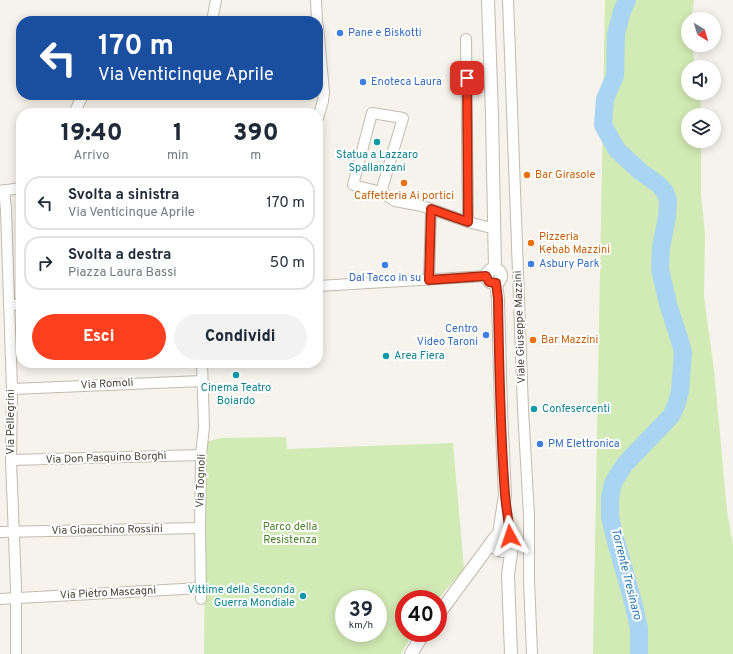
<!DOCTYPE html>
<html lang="it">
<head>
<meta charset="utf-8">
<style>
  :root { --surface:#fff; --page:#f2f2f3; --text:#1f2937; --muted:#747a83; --line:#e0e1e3; --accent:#fc3f1d }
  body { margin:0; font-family:Overpass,sans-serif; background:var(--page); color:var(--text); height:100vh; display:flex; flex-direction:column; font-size:15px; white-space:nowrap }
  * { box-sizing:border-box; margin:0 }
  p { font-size:13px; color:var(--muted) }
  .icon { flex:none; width:22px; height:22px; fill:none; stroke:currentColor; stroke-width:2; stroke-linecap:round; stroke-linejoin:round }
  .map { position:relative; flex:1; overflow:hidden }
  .sheet { position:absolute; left:16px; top:108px; width:307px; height:260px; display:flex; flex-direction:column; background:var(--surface); border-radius:16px; box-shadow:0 2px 10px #0003 }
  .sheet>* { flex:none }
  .hud { position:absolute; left:16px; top:16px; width:307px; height:84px; border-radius:16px; box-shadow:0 2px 10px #0003; background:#1a4fa0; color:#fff; overflow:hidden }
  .needle { width:26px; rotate:142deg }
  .buttons { position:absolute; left:681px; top:12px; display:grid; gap:8px }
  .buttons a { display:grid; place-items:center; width:40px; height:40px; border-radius:50%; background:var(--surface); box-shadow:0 2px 10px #0003; font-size:20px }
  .speed { position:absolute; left:335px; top:590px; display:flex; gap:8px; font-size:20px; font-weight:700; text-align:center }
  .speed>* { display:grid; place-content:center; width:52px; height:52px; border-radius:50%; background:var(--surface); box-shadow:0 2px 10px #0003; line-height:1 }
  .speed small { font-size:10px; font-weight:400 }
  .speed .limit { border:6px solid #d22; background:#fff; color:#111 }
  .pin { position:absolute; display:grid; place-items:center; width:34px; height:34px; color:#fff; margin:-17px; border-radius:8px; box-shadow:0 2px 6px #0006 }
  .me { position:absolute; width:44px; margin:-22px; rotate:355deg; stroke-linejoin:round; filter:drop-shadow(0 0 3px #0008) }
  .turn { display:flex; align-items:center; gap:14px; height:84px; padding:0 16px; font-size:18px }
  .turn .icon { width:52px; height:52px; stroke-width:2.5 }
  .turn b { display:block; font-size:28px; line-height:34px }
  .eta { display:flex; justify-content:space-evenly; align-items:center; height:68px; text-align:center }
  .eta b { font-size:24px; font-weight:800; line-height:28px }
  .primary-button { display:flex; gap:8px; margin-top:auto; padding:8px 16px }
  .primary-button a { flex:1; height:46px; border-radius:24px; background:var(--accent); color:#fff; font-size:16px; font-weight:800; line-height:46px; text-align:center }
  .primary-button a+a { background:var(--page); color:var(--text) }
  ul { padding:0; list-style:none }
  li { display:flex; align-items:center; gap:12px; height:54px; margin:0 8px 6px; padding:0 8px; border:2px solid var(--line); border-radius:16px }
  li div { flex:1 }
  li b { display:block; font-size:15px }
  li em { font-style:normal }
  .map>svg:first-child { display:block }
</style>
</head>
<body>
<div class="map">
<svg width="733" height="654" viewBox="0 0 733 654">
  <rect width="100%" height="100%" fill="#f6f3ec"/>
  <g fill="#d2eab5" fill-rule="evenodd">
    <polygon points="605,0 694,0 691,19 688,19 688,45 692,45 695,67 688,67 688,93 700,93 701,115 688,115 688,141 701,141 701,195 705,234 704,297 714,370 727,511 733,545 733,654 593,654"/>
    <path d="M286,437L287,449L453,443L464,569L438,599H404V633H413L401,654H204L206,442L221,438ZM344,599H378V633H344Z"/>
  </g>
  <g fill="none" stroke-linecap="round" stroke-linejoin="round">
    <polyline stroke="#a9d4f2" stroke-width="18" points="627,0 622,11 616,34 615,76 605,99 603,125 617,150 641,172 658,184 665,192 668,201 667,217 661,248 660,269 668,304 679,338 683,352 680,391 676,406 671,416 625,464 613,483 610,498 610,517 615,538 633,602 639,628 639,654"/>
    <g stroke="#c2bbae" stroke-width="12">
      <g id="minor">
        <polyline points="316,0 317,21"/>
        <polyline points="508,0 523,409 529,515 529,580 532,654"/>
        <polyline points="212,21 216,0"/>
        <polyline points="318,26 324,92 323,101 318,118"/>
        <polyline points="466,39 468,222"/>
        <polyline points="74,113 83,95"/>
        <polyline points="4,190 6,210 12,389 11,460 16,588 16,654"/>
        <polyline points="0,191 21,188"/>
        <polyline points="381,192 403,118 372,113 353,185 381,192 395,201 422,206 468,222 495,229"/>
        <polyline points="429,280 431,209"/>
        <polyline points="318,286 487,276"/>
        <polyline points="9,305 21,304"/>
        <polyline points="12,389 202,381"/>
        <polyline points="11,460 201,455"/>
        <polyline points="0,532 200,528"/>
        <polyline points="0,599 201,588"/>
        <polyline points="201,599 200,528 201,455 204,427 202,363"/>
      </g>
    </g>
    <g stroke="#c2bbae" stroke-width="14">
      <g id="tertiary">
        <polyline points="488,0 492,116 495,269"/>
        <circle cx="494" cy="276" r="7"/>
        <polyline points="496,283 498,299 501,411 505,495 499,534"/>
        <circle cx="503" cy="542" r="9"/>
        <polyline points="438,615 494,539"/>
        <polyline points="411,654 424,633"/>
        <polyline points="511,654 508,575 512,546"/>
      </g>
    </g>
    <use href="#minor" stroke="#fff" stroke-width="10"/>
    <use href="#tertiary" stroke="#fff" stroke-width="12"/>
  </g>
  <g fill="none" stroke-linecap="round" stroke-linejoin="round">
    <g stroke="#a42913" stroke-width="10">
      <path id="route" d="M467,78L468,222L431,209L429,280L486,276L489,282L496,283L498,299C499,364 500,429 505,494C506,508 509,522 510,536"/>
    </g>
    <use href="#route" stroke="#fc3f1d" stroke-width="7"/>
  </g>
  <g fill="#3f7fe0" stroke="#fff" stroke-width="1.5">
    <circle cx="340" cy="33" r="4"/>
    <circle cx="363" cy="82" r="4"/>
    <circle cx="531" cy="264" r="4"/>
    <circle cx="385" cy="265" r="4"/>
    <circle cx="486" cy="335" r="4"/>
    <circle cx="540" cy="444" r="4"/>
  </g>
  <g fill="#0f9aa8" stroke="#fff" stroke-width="1.5">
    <circle cx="377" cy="142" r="4"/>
    <circle cx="386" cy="356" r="4"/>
    <circle cx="236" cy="375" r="4"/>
    <circle cx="534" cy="409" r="4"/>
    <circle cx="303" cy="596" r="4"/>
  </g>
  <g fill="#e8710a" stroke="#fff" stroke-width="1.5">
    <circle cx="527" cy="175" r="4"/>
    <circle cx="404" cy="183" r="4"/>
    <circle cx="531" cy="243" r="4"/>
    <circle cx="533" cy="340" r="4"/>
  </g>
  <g text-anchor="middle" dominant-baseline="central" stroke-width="4" stroke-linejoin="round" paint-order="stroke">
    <g font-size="11" fill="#366cbe" stroke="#fff" text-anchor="start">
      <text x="348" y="33">Pane e Biskotti</text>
      <text x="371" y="82">Enoteca Laura</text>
      <text x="539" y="264">Asbury Park</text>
      <text x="385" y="278" text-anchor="middle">Dal Tacco in su</text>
      <text x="478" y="329" text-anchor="end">Centro<tspan x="478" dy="13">Video Taroni</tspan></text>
      <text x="548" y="444">PM Elettronica</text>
    </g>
    <g font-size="11" fill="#0d838f" stroke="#fff">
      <text x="377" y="155">Statua a Lazzaro<tspan x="377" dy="13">Spallanzani</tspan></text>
      <text x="394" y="356" text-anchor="start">Area Fiera</text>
      <text x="236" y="388">Cinema Teatro<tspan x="236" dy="13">Boiardo</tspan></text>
      <text x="542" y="409" text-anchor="start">Confesercenti</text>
      <text x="295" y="590" text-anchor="end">Vittime della Seconda<tspan x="295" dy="13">Guerra Mondiale</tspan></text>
    </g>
    <g font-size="11" fill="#c56008" stroke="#fff" text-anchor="start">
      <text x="535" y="175">Bar Girasole</text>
      <text x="404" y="196" text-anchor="middle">Caffetteria Ai portici</text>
      <text x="539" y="237">Pizzeria<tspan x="539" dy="13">Kebab Mazzini</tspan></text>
      <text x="541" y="340">Bar Mazzini</text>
    </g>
    <g font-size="11" fill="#4b4439" stroke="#fff">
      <text transform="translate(520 327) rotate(-92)">Viale Giuseppe Mazzini</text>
      <text transform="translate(107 384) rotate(-3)">Via Romoli</text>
      <text transform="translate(11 422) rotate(-90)">Via Pellegrini</text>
      <text transform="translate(106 458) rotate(-2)">Via Don Pasquino Borghi</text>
      <text transform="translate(201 481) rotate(-88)">Via Tognoli</text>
      <text transform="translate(107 530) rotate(-1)">Via Gioacchino Rossini</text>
      <text transform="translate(108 593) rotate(-3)">Via Pietro Mascagni</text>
    </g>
    <g font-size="11" fill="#4a7f2a" stroke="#fff">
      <text x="290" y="527">Parco della<tspan x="290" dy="13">Resistenza</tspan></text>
    </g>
    <g font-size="12" font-style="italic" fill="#2e7ab2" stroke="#fff">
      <text transform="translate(626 574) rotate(76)">Torrente Tresinaro</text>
    </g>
  </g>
</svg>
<div class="buttons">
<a><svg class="needle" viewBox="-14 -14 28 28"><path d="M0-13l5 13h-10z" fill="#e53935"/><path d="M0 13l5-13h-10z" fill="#747a83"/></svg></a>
<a><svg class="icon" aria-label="sound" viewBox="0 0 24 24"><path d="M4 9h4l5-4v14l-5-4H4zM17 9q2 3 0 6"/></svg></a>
<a><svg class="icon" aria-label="layers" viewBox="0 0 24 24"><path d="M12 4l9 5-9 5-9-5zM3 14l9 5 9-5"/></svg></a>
</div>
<div class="speed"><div>39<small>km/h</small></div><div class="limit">40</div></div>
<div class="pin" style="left:467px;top:78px;background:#d93025"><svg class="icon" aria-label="arrive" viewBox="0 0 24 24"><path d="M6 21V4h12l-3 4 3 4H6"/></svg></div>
<svg class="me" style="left:510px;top:536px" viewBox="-20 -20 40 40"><path d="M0-17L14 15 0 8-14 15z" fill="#fc3f1d" stroke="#fff" stroke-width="4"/></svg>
<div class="hud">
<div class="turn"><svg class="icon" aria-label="left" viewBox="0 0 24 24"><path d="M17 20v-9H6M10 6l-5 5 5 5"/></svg><div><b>170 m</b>Via Venticinque Aprile</div></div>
</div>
<section class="sheet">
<div class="eta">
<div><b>19:40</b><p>Arrivo</p></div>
<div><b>1</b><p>min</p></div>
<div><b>390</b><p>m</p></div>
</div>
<ul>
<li><svg class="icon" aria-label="left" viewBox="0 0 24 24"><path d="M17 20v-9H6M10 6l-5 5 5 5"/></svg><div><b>Svolta a sinistra</b><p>Via Venticinque Aprile</p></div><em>170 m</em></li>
<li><svg class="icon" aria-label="right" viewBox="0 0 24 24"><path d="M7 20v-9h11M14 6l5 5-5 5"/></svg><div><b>Svolta a destra</b><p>Piazza Laura Bassi</p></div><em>50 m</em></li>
</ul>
<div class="primary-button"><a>Esci</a><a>Condividi</a></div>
</section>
</div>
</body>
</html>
